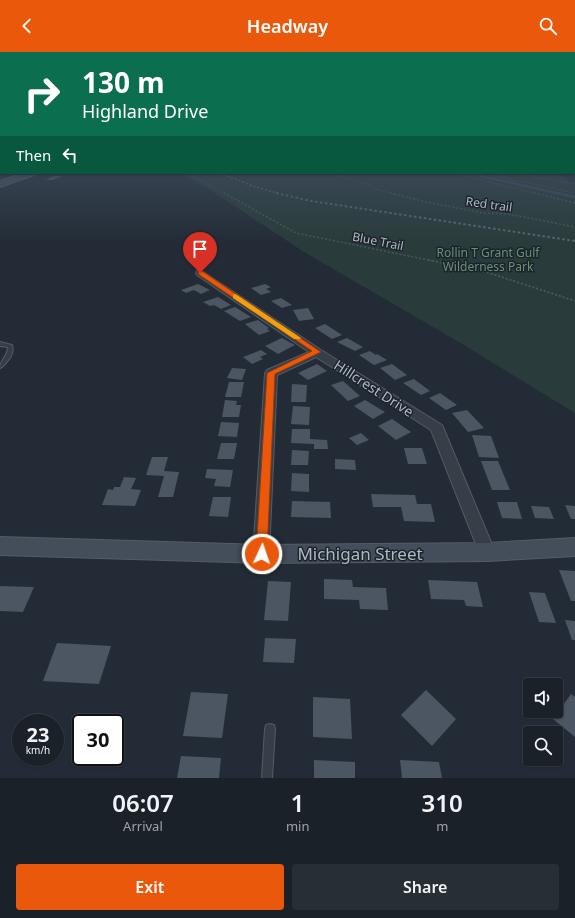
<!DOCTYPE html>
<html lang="en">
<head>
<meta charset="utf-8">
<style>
  :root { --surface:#1a2128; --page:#272e34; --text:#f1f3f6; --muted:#9fa3a8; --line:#383e45; --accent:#ea580c }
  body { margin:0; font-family:"Noto Sans",sans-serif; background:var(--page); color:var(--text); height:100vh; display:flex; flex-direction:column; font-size:15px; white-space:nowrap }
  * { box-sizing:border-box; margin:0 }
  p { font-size:13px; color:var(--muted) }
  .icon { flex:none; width:22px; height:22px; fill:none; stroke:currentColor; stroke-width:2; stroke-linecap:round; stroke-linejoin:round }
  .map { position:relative; height:726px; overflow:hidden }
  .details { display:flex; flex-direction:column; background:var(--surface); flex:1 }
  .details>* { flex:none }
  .guide { position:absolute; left:0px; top:0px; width:575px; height:122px; box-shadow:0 1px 3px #0004,0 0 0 1px var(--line); background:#0b6e4f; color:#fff; overflow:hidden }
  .buttons { position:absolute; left:523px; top:626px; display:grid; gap:8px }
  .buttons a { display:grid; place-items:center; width:40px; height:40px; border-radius:4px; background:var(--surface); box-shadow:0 1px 3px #0004,0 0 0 1px var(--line); font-size:20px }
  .speed { position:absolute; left:12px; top:662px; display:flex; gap:8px; font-size:20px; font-weight:700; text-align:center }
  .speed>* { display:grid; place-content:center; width:52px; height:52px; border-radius:50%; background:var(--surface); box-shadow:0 1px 3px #0004,0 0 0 1px var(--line); line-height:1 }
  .speed small { font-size:10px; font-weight:400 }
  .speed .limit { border:2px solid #111; border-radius:6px; background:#fff; color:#111 }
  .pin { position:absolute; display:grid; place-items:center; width:34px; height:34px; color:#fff; margin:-41px -17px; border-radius:50% 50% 50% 0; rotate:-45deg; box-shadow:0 0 4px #0007 }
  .pin .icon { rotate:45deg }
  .me { position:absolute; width:44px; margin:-22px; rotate:3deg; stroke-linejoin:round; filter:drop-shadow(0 0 3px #0008) }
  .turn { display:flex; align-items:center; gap:14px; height:84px; padding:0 16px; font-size:18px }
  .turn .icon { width:52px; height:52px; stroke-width:2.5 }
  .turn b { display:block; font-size:28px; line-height:34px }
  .then { display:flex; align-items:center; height:38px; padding:0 16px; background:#0003; gap:8px; font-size:15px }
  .eta { display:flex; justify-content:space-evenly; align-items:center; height:68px; text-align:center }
  .eta b { font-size:24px; font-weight:600; line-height:28px }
  .primary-button { display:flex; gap:8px; margin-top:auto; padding:8px 16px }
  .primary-button a { flex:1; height:46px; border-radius:4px; background:var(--accent); color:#fff; font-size:16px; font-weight:600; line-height:46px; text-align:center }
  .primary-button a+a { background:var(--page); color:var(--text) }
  header { display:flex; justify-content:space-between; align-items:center; height:52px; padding:0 16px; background:var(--accent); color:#fff; font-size:18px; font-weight:600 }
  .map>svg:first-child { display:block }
</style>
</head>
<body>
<header><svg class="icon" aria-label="back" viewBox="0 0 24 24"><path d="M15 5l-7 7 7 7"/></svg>Headway<svg class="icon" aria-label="search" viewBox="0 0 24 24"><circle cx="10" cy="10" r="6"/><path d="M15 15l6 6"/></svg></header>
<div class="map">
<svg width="575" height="726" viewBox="0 0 575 726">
  <rect width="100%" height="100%" fill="#232c36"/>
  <polygon fill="#293c3b" points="181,121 559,121 570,130 575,130 575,361 459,290 304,200 210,138"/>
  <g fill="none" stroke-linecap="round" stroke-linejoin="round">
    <polyline stroke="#394a5f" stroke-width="2" points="475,121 485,125 561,142"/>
    <polyline stroke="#394a5f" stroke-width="2.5" points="556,141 575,145"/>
  </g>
  <g fill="#4b5662">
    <polygon points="53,124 62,124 53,128 46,128"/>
    <polygon points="198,232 210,238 201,242 194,238 186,241 181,238"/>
    <polygon points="265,232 271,235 266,237 271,240 261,243 251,236"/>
    <polygon points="218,245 231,253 221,257 214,253 210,254 203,250"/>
    <polygon points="281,246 292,253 282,256 271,249"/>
    <polygon points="235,255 251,265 240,269 224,259"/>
    <polygon points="308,256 314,267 299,269 293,258"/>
    <polygon points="258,268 269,276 267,277 270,279 259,283 245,272"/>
    <polygon points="325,272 342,283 332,287 315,276"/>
    <polygon points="282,286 295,293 278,302 265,294"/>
    <polygon points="347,286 363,295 355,299 337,290"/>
    <polygon points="261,298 267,302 260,305 263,307 252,312 243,305"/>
    <polygon points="370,299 376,303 377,302 387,308 374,313 359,303"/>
    <polygon points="317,312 327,319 308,328 298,321"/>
    <polygon points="392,312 407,323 395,328 380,316"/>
    <polygon points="232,316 246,317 242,328 227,326"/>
    <polygon points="414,327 430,339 421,343 403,331"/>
    <polygon points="343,329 360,344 348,349 331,333"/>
    <polygon points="229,330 244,330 241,345 225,345"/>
    <polygon points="292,332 307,333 306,350 291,350"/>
    <polygon points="440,341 457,353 446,358 429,346"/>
    <polygon points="225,348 237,349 236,353 241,353 239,365 222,365"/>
    <polygon points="365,348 385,360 373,367 354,354"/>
    <polygon points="293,354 310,355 309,373 291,372"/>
    <polygon points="467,358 484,376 468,380 452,361"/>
    <polygon points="392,367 411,380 396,388 378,374"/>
    <polygon points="221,370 239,371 237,385 218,384"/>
    <polygon points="292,377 310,377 310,387 327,388 328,397 314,397 314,392 291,391"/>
    <polygon points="361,381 369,388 357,393 349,386"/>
    <polygon points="472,383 491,384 499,406 479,405"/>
    <polygon points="221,391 237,391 234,407 217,407"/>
    <polygon points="404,396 422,396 427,412 408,412"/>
    <polygon points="292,398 309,399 308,413 291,413"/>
    <polygon points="152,405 168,405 164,419 179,420 173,445 158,445 164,424 146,423"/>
    <polygon points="335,407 355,408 356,418 335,417"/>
    <polygon points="481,409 498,409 510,438 492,438"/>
    <polygon points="207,417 233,418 230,435 214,434 216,427 205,426"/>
    <polygon points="292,421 309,422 309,440 291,439"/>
    <polygon points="124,425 136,426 131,437 141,438 135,454 102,453 108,437 113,438 114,435 120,435"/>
    <polygon points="371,442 415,443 417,452 431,452 435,470 404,469 401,455 373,455"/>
    <polygon points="213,445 231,445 228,465 209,464"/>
    <polygon points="292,449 330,450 331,466 291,465"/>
    <polygon points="497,450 517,450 522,467 502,466"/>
    <polygon points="565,453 575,454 575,467 571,467"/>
    <polygon points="531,454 549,455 554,467 535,466"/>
    <polygon points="559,518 575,519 575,549 571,549"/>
    <polygon points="324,527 352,528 353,535 386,536 388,558 360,557 359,548 324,547"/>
    <polygon points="428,528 477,530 483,555 466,554 464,548 431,547"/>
    <polygon points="268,529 291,530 288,569 264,568"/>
    <polygon points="0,534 34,535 23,560 0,559"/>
    <polygon points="529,540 545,541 556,571 539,570"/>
    <polygon points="565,568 575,569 575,588 572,588"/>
    <polygon points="265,586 296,587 294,611 263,610"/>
    <polygon points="57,591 111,594 99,632 43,629"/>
    <polygon points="426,638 456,667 432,694 401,663"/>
    <polygon points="191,640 228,642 222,686 183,684"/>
    <polygon points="571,642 575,645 575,685 553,667"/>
    <polygon points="313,645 350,647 352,687 313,685"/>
    <polygon points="181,704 221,706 219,726 177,726"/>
    <polygon points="314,708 355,710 355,726 314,726"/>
    <polygon points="400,708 439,710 442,726 402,726"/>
  </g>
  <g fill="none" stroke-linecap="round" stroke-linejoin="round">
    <g stroke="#545c65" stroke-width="2">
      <g id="lane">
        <rect x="0" y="104" width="1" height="2"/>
        <rect x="0" y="115" width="1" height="2"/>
        <path d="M0,290L12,293C15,302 8,309 2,315L0,316C0,308 8,304 8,295L0,294Z"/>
        <polygon points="270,672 274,673 275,677 272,726 262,726 265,677 266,673"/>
      </g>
    </g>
    <g stroke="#545c65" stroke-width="2">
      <polygon id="street" points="200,218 321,298 442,373 495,500 493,505 487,507 481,505 479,500 431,378 316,305 277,323 269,502 267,507 261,509 255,507 253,502 265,321 267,318 309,300 197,223 196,221 197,219"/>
    </g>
    <g stroke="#545c65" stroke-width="2">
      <g id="secondary">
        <polygon points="23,121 35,121 34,123 0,135 0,129"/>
        <polygon points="0,485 261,493 487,491 575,486 575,504 487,509 261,511 0,503"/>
      </g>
    </g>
    <g stroke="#465759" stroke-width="1" stroke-dasharray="1.5 1.5" stroke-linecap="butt">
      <polyline points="188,121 225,142"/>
      <polyline points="335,121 336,123 367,132 375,137 394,142"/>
      <polyline points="453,121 538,142"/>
      <polyline points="481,121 575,141"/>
      <polyline points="516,121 567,131 575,131"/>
    </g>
    <g stroke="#465759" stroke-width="1.5" stroke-dasharray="2 2" stroke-linecap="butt">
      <polyline points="224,141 296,181 433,209"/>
      <polyline points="390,141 426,150 483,161 508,162 575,175"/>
      <polyline points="534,141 575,151"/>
    </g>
    <polyline stroke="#465759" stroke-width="2" stroke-dasharray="2 2" stroke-linecap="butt" points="428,208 480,218 575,249"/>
    <use href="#lane" fill="#363e47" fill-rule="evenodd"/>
    <use href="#street" fill="#363e47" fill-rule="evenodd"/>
    <use href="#secondary" fill="#444d5a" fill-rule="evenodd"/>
    <polyline stroke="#5a6470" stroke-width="1.5" stroke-dasharray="2 2" stroke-linecap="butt" points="220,121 253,134 280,142"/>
    <polyline stroke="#5a6470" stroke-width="2" stroke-dasharray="2.5 2.5" stroke-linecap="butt" points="276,141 311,149 575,189"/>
  </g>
  <linearGradient id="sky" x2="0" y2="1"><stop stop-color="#13181e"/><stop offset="0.47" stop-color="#3f4b5d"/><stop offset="1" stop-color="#3f4b5d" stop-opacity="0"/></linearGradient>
  <rect width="575" height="191" fill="url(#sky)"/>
  <polygon fill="#ea580c" stroke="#983908" points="198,219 202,219 321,300 275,322 267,502 266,505 262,506 257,505 256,502 267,321 312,299 198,222"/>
  <polygon fill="#f59e0b" points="235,242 237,243 301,286 300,287 294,287 233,246 233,243"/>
  <g text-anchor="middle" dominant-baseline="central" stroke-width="3" stroke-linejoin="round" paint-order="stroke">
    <g font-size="12" fill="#b1b9c3" stroke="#1b232c">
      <text transform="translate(489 152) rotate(8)">Red trail</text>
      <text transform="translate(378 189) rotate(11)">Blue Trail</text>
    </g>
    <g font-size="12" fill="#6a9272" stroke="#1b232c">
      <text x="488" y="200">Rollin T Grant Gulf<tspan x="488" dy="14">Wilderness Park</tspan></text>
    </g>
    <g font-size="14" fill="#b1b9c3" stroke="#1b232c">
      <text transform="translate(374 336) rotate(33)">Hillcrest Drive</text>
    </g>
    <g font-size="17" fill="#b1b9c3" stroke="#1b232c">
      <text x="360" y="501">Michigan Street</text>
    </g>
  </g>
</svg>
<div class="buttons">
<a><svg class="icon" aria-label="sound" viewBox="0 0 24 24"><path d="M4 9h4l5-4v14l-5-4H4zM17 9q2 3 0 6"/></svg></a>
<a><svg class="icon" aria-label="search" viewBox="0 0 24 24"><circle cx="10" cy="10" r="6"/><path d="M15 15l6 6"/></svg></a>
</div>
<div class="speed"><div>23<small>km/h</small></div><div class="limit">30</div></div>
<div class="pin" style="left:200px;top:221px;background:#d93025"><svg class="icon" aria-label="arrive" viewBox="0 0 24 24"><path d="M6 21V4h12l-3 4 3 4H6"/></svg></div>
<svg class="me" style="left:262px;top:502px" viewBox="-20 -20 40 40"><circle r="17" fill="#ea580c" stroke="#fff" stroke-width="3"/><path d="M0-11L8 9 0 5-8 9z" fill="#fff"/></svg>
<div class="guide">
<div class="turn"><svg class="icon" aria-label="right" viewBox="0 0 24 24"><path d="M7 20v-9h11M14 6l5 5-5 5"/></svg><div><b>130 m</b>Highland Drive</div></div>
<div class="then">Then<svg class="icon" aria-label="left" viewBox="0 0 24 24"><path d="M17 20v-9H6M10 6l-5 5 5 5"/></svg></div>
</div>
</div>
<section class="details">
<div class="eta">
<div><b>06:07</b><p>Arrival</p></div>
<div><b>1</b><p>min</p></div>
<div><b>310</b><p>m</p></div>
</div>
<div class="primary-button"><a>Exit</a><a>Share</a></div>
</section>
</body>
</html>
